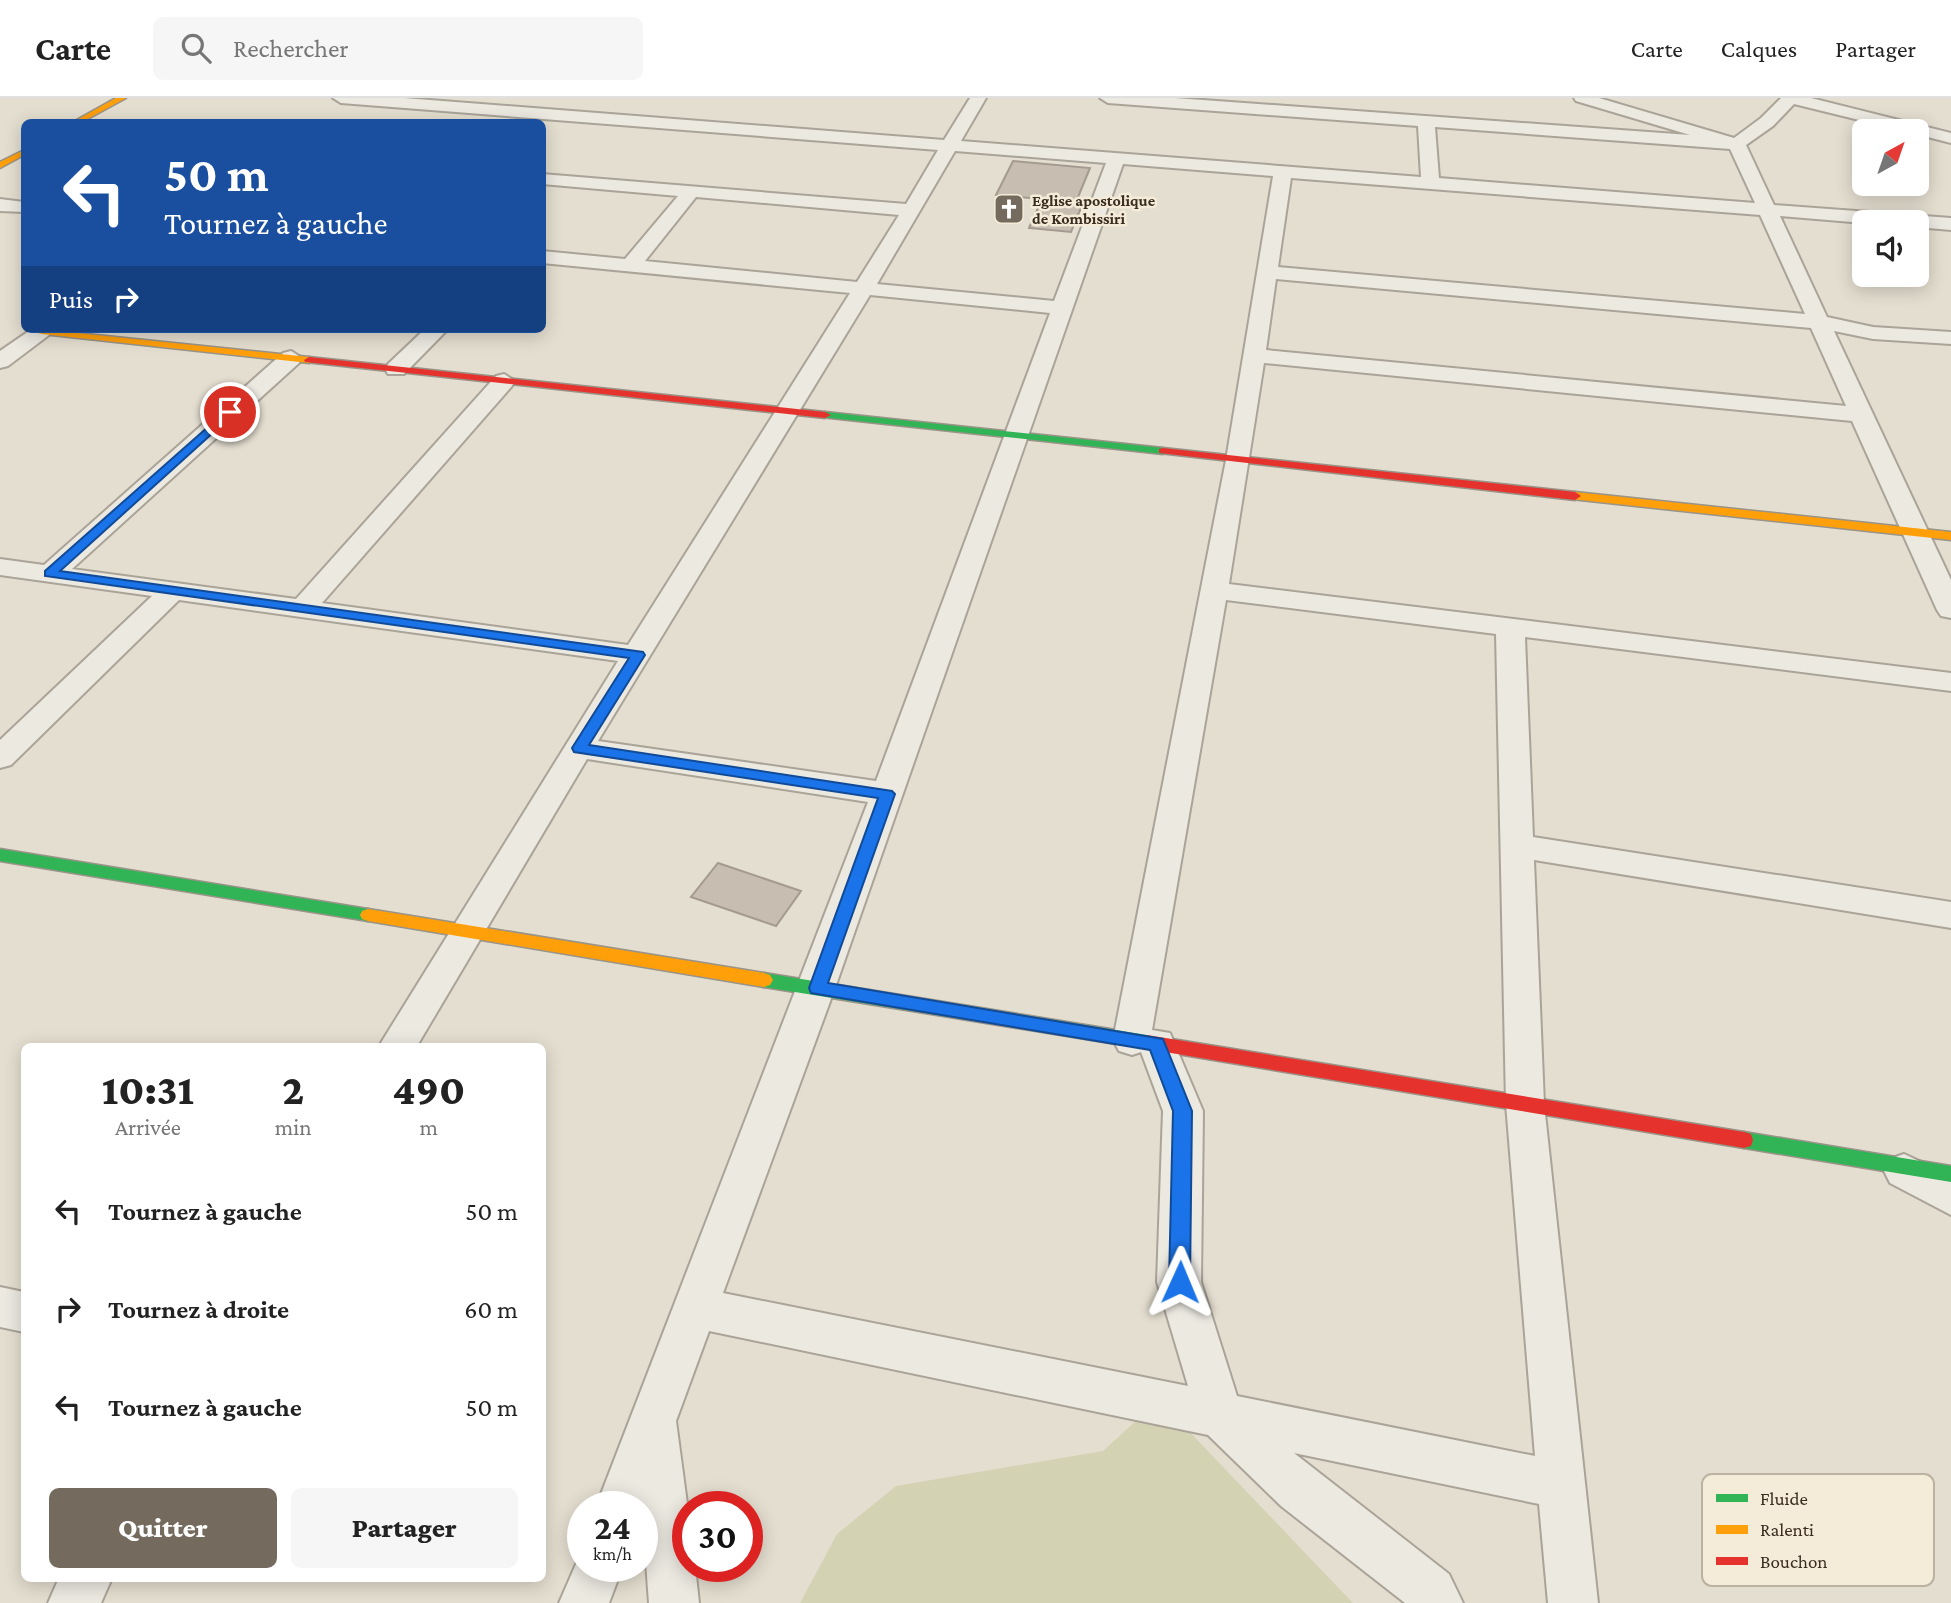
<!DOCTYPE html>
<html lang="fr">
<head>
<meta charset="utf-8">
<style>
  :root { --surface:#fff; --page:#f6f6f6; --text:#222; --muted:#767676; --line:#e0e0e0; --accent:#756a5e }
  body { margin:0; font-family:"Crimson Pro",serif; background:var(--page); color:var(--text); height:100vh; display:flex; flex-direction:column; font-size:26px; white-space:nowrap }
  * { box-sizing:border-box; margin:0 }
  p { font-size:23px; color:var(--muted) }
  .icon { flex:none; width:38px; height:38px; fill:none; stroke:currentColor; stroke-width:2; stroke-linecap:round; stroke-linejoin:round }
  .map { position:relative; flex:1; overflow:hidden }
  .sheet { position:absolute; left:21px; top:945px; width:525px; height:539px; display:flex; flex-direction:column; background:var(--surface); border-radius:10px; box-shadow:0 4px 18px #0003 }
  .sheet>* { flex:none }
  .banner { position:absolute; left:21px; top:21px; width:525px; height:214px; border-radius:10px; box-shadow:0 4px 18px #0003; background:#1a4fa0; color:#fff; overflow:hidden }
  .needle { width:46px; rotate:40deg }
  .controls { position:absolute; left:1852px; top:21px; display:grid; gap:14px }
  .controls a { display:grid; place-items:center; width:77px; height:77px; border-radius:10px; background:var(--surface); box-shadow:0 4px 18px #0003; font-size:35px }
  .speed { position:absolute; left:567px; top:1393px; display:flex; gap:14px; font-size:35px; font-weight:700; text-align:center }
  .speed>* { display:grid; place-content:center; width:91px; height:91px; border-radius:50%; background:var(--surface); box-shadow:0 4px 18px #0003; line-height:1 }
  .speed small { font-size:18px; font-weight:400 }
  .speed .limit { border:10px solid #d22; background:#fff; color:#111 }
  .pin { position:absolute; display:grid; place-items:center; width:60px; height:60px; color:#fff; margin:-30px; border:4px solid #fff; border-radius:50%; box-shadow:0 2px 7px #0007 }
  .me { position:absolute; width:77px; margin:-38px; rotate:1deg; stroke-linejoin:round; filter:drop-shadow(0 0 5px #0008) }
  .turn { display:flex; align-items:center; gap:24px; height:147px; padding:0 28px; font-size:32px }
  .turn .icon { width:91px; height:91px; stroke-width:2.5 }
  .turn b { display:block; font-size:49px; line-height:60px }
  .then { display:flex; align-items:center; height:66px; padding:0 28px; background:#0003; gap:14px; font-size:26px }
  .eta { display:flex; justify-content:space-evenly; align-items:center; height:119px; text-align:center }
  .eta b { font-size:42px; font-weight:800; line-height:49px }
  .cta { display:flex; gap:14px; margin-top:auto; padding:14px 28px }
  .cta a { flex:1; height:80px; border-radius:10px; background:var(--accent); color:#fff; font-size:28px; font-weight:800; line-height:80px; text-align:center }
  .cta a+a { background:var(--page); color:var(--text) }
  ul { padding:0; list-style:none }
  li { display:flex; align-items:center; gap:21px; height:98px; padding:0 28px }
  li div { flex:1 }
  li b { display:block; font-size:26px }
  li em { font-style:normal }
  header { display:flex; align-items:center; gap:42px; box-sizing:border-box; height:98px; padding:0 35px; background:var(--surface); border-bottom:2px solid var(--line) }
  header strong { font-size:33px }
  nav { display:flex; gap:38px; margin-inline-start:auto; font-size:24px }
  .search { width:490px; height:63px; background:var(--page); display:flex; align-items:center; gap:18px; box-sizing:border-box; padding:0 24px; border-radius:10px; color:var(--muted); font-size:26px }
  .map>svg:first-child { display:block }
</style>
</head>
<body>
<header>
<strong>Carte</strong>
<div class="search"><svg class="icon" aria-label="search" viewBox="0 0 24 24"><circle cx="10" cy="10" r="6"/><path d="M15 15l6 6"/></svg>Rechercher</div>
<nav><a>Carte</a><a>Calques</a><a>Partager</a></nav>
</header>
<div class="map">
<svg width="1951" height="1505" viewBox="0 0 1951 1505">
  <rect width="100%" height="100%" fill="#e4ded0"/>
  <polygon fill="#d3d3b4" points="1138,1321 1185,1329 1353,1505 800,1505 837,1436 896,1388 1103,1353"/>
  <g fill="#c8bdb1" stroke="#a49a8f" stroke-width="2">
    <polygon points="1013,63 1090,70 1076,104 1083,105 1071,134 1029,130 1042,101 996,97"/>
    <polygon points="718,765 801,793 776,828 691,799"/>
  </g>
  <g fill="none" stroke-linecap="round" stroke-linejoin="round">
    <g stroke="#aaa398" stroke-width="4">
      <g id="street">
        <path d="M333,0H404L944,42L970,0H986L961,43L1421,79L1418,28L1108,5L1100,0H1175L1690,37L1576,3L1574,0H1599L1734,40L1761,20L1781,0H1811L1951,35V45L1916,36V33H1904L1794,6L1773,28L1746,47L1774,107L1951,120V132L1916,129V124L1864,125L1780,118L1827,219L1873,229L1951,234V246L1873,241L1834,233L1951,482V520L1941,518L1937,512L1852,323L1264,265L1229,486L1951,575V593L1525,539L1533,739L1951,804V830L1534,762L1544,1006L1598,1505H1548L1539,1406L1294,1355L1449,1476L1463,1505H1405L1281,1408L1208,1337L709,1233L676,1323L688,1413V1468H695L699,1505H649L642,1409H596L868,704L587,661L417,948H379L618,563L179,502L11,667L0,670V642L152,498L0,477V461L44,467L283,255L291,253L302,260L299,265L72,471L296,501L496,278L504,276L515,283L512,288L322,505L628,547L850,195L542,165V153L625,161L678,98L542,86V76L906,106L938,52L341,5ZM1435,29L1730,51L1755,105L1439,80ZM955,53L1106,65L1054,203L877,186ZM1123,66L1273,78L1226,362L1113,942L1119,953L1132,957L1141,954L1163,1013L1157,1184L1188,1288L723,1195L835,890ZM1291,80L1760,117L1805,216L1278,169ZM696,99L899,117L857,184L645,163ZM1276,181L1811,230L1846,308L1266,252ZM870,197L1050,215L876,683L598,643ZM1226,502L1496,536L1506,1006L1535,1358L1237,1298L1201,1184L1203,1013L1170,935L1152,932Z"/>
        <polygon points="0,101 24,104 24,114 0,113"/>
        <polygon points="32,231 57,231 8,268 0,270 0,253"/>
        <polygon points="425,231 448,231 404,276 388,276 385,271 388,266"/>
        <polygon points="1904,1056 1951,1078 1951,1117 1890,1085 1884,1073 1890,1061"/>
        <polygon points="0,1189 24,1194 24,1234 0,1229"/>
        <polygon points="583,1450 583,1468 623,1468 609,1505 559,1505"/>
        <polygon points="59,1480 112,1480 101,1505 48,1505"/>
      </g>
    </g>
    <g stroke="#999388" stroke-width="3">
      <g id="fast">
        <polygon points="825,314 1163,350 1169,353 1163,356 821,319 819,317"/>
        <polygon points="0,751 368,811 374,813 376,817 374,821 368,823 0,763"/>
        <polygon points="764,875 1147,937 1153,939 1156,944 1153,949 1147,951 764,889 758,887 755,882 758,877"/>
        <polygon points="1744,1034 1951,1068 1951,1084 1744,1050 1737,1048 1735,1042 1737,1036"/>
      </g>
    </g>
    <g stroke="#999388" stroke-width="3">
      <g id="slow">
        <polygon points="116,0 126,0 82,24 73,24"/>
        <polygon points="24,52 24,57 0,70 0,64"/>
        <polygon points="38,231 309,259 314,262 309,265 42,236 38,235"/>
        <polygon points="1575,394 1951,434 1951,442 1571,401 1569,398"/>
        <polygon points="368,811 764,875 770,877 773,882 770,887 764,889 368,823 362,821 360,817 362,813"/>
      </g>
    </g>
    <g stroke="#999388" stroke-width="3">
      <g id="jam">
        <polygon points="309,259 825,314 831,317 825,320 305,264 304,262"/>
        <polygon points="1163,350 1575,394 1581,398 1575,402 1159,355 1159,351"/>
        <polygon points="1147,937 1744,1034 1751,1036 1753,1042 1751,1048 1744,1050 1147,951 1141,949 1138,944 1141,939"/>
      </g>
    </g>
    <use href="#street" fill="#ece9e1" fill-rule="evenodd"/>
    <use href="#fast" fill="#30b455" fill-rule="evenodd"/>
    <use href="#slow" fill="#ff9f0a" fill-rule="evenodd"/>
    <use href="#jam" fill="#e5322d" fill-rule="evenodd"/>
  </g>
  <polygon fill="#1a73e8" stroke="#114b97" stroke-width="2" points="227,312 236,314 60,473 643,554 645,557 589,647 892,693 895,696 828,885 1163,941 1192,1013 1190,1184 1187,1191 1180,1193 1172,1191 1169,1184 1173,1013 1150,952 811,895 809,890 878,700 574,654 572,650 629,560 45,478 45,473"/>
  <defs>
    <g id="church-square" transform="scale(1.575)"><rect x="-9" y="-9" width="18" height="18" rx="4" fill="#756a5e" stroke="#f4ecd8"/><path d="M-1.2-6h2.4v3.5h3.3v2.4h-3.3V6h-2.4V-.1h-3.3v-2.4h3.3Z" fill="#fff"/></g>
  </defs>
  <g fill-rule="evenodd">
    <use href="#church-square" x="1009" y="111"/>
  </g>
  <g text-anchor="middle" dominant-baseline="central" stroke-width="5" stroke-linejoin="round" paint-order="stroke">
    <g font-size="16" font-weight="bold" fill="#392c21" stroke="#f4ecd8" text-anchor="start">
      <text x="1032" y="102">Eglise apostolique<tspan x="1032" dy="18">de Kombissiri</tspan></text>
    </g>
  </g>
  <rect x="1702" y="1376" width="232" height="112" rx="10" fill="#f4ecd8" stroke="#bcb2a1" stroke-width="2"/>
  <rect x="1716" y="1396" width="32" height="8" fill="#30b455"/>
  <rect x="1716" y="1427" width="32" height="9" fill="#ff9f0a"/>
  <rect x="1716" y="1459" width="32" height="8" fill="#e5322d"/>
  <g font-size="19" fill="#392c21">
    <text x="1760" y="1407">Fluide</text>
    <text x="1760" y="1438">Ralenti</text>
    <text x="1760" y="1470">Bouchon</text>
  </g>
</svg>
<div class="controls">
<a><svg class="needle" viewBox="-14 -14 28 28"><path d="M0-13l5 13h-10z" fill="#e53935"/><path d="M0 13l5-13h-10z" fill="#767676"/></svg></a>
<a><svg class="icon" aria-label="sound" viewBox="0 0 24 24"><path d="M4 9h4l5-4v14l-5-4H4zM17 9q2 3 0 6"/></svg></a>
</div>
<div class="speed"><div>24<small>km/h</small></div><div class="limit">30</div></div>
<div class="pin" style="left:230px;top:314px;background:#d93025"><svg class="icon" aria-label="arrive" viewBox="0 0 24 24"><path d="M6 21V4h12l-3 4 3 4H6"/></svg></div>
<svg class="me" style="left:1180px;top:1184px" viewBox="-20 -20 40 40"><path d="M0-17L14 15 0 8-14 15z" fill="#1a73e8" stroke="#fff" stroke-width="4"/></svg>
<div class="banner">
<div class="turn"><svg class="icon" aria-label="left" viewBox="0 0 24 24"><path d="M17 20v-9H6M10 6l-5 5 5 5"/></svg><div><b>50 m</b>Tournez à gauche</div></div>
<div class="then">Puis<svg class="icon" aria-label="right" viewBox="0 0 24 24"><path d="M7 20v-9h11M14 6l5 5-5 5"/></svg></div>
</div>
<section class="sheet">
<div class="eta">
<div><b>10:31</b><p>Arrivée</p></div>
<div><b>2</b><p>min</p></div>
<div><b>490</b><p>m</p></div>
</div>
<ul>
<li><svg class="icon" aria-label="left" viewBox="0 0 24 24"><path d="M17 20v-9H6M10 6l-5 5 5 5"/></svg><div><b>Tournez à gauche</b></div><em>50 m</em></li>
<li><svg class="icon" aria-label="right" viewBox="0 0 24 24"><path d="M7 20v-9h11M14 6l5 5-5 5"/></svg><div><b>Tournez à droite</b></div><em>60 m</em></li>
<li><svg class="icon" aria-label="left" viewBox="0 0 24 24"><path d="M17 20v-9H6M10 6l-5 5 5 5"/></svg><div><b>Tournez à gauche</b></div><em>50 m</em></li>
</ul>
<div class="cta"><a>Quitter</a><a>Partager</a></div>
</section>
</div>
</body>
</html>
